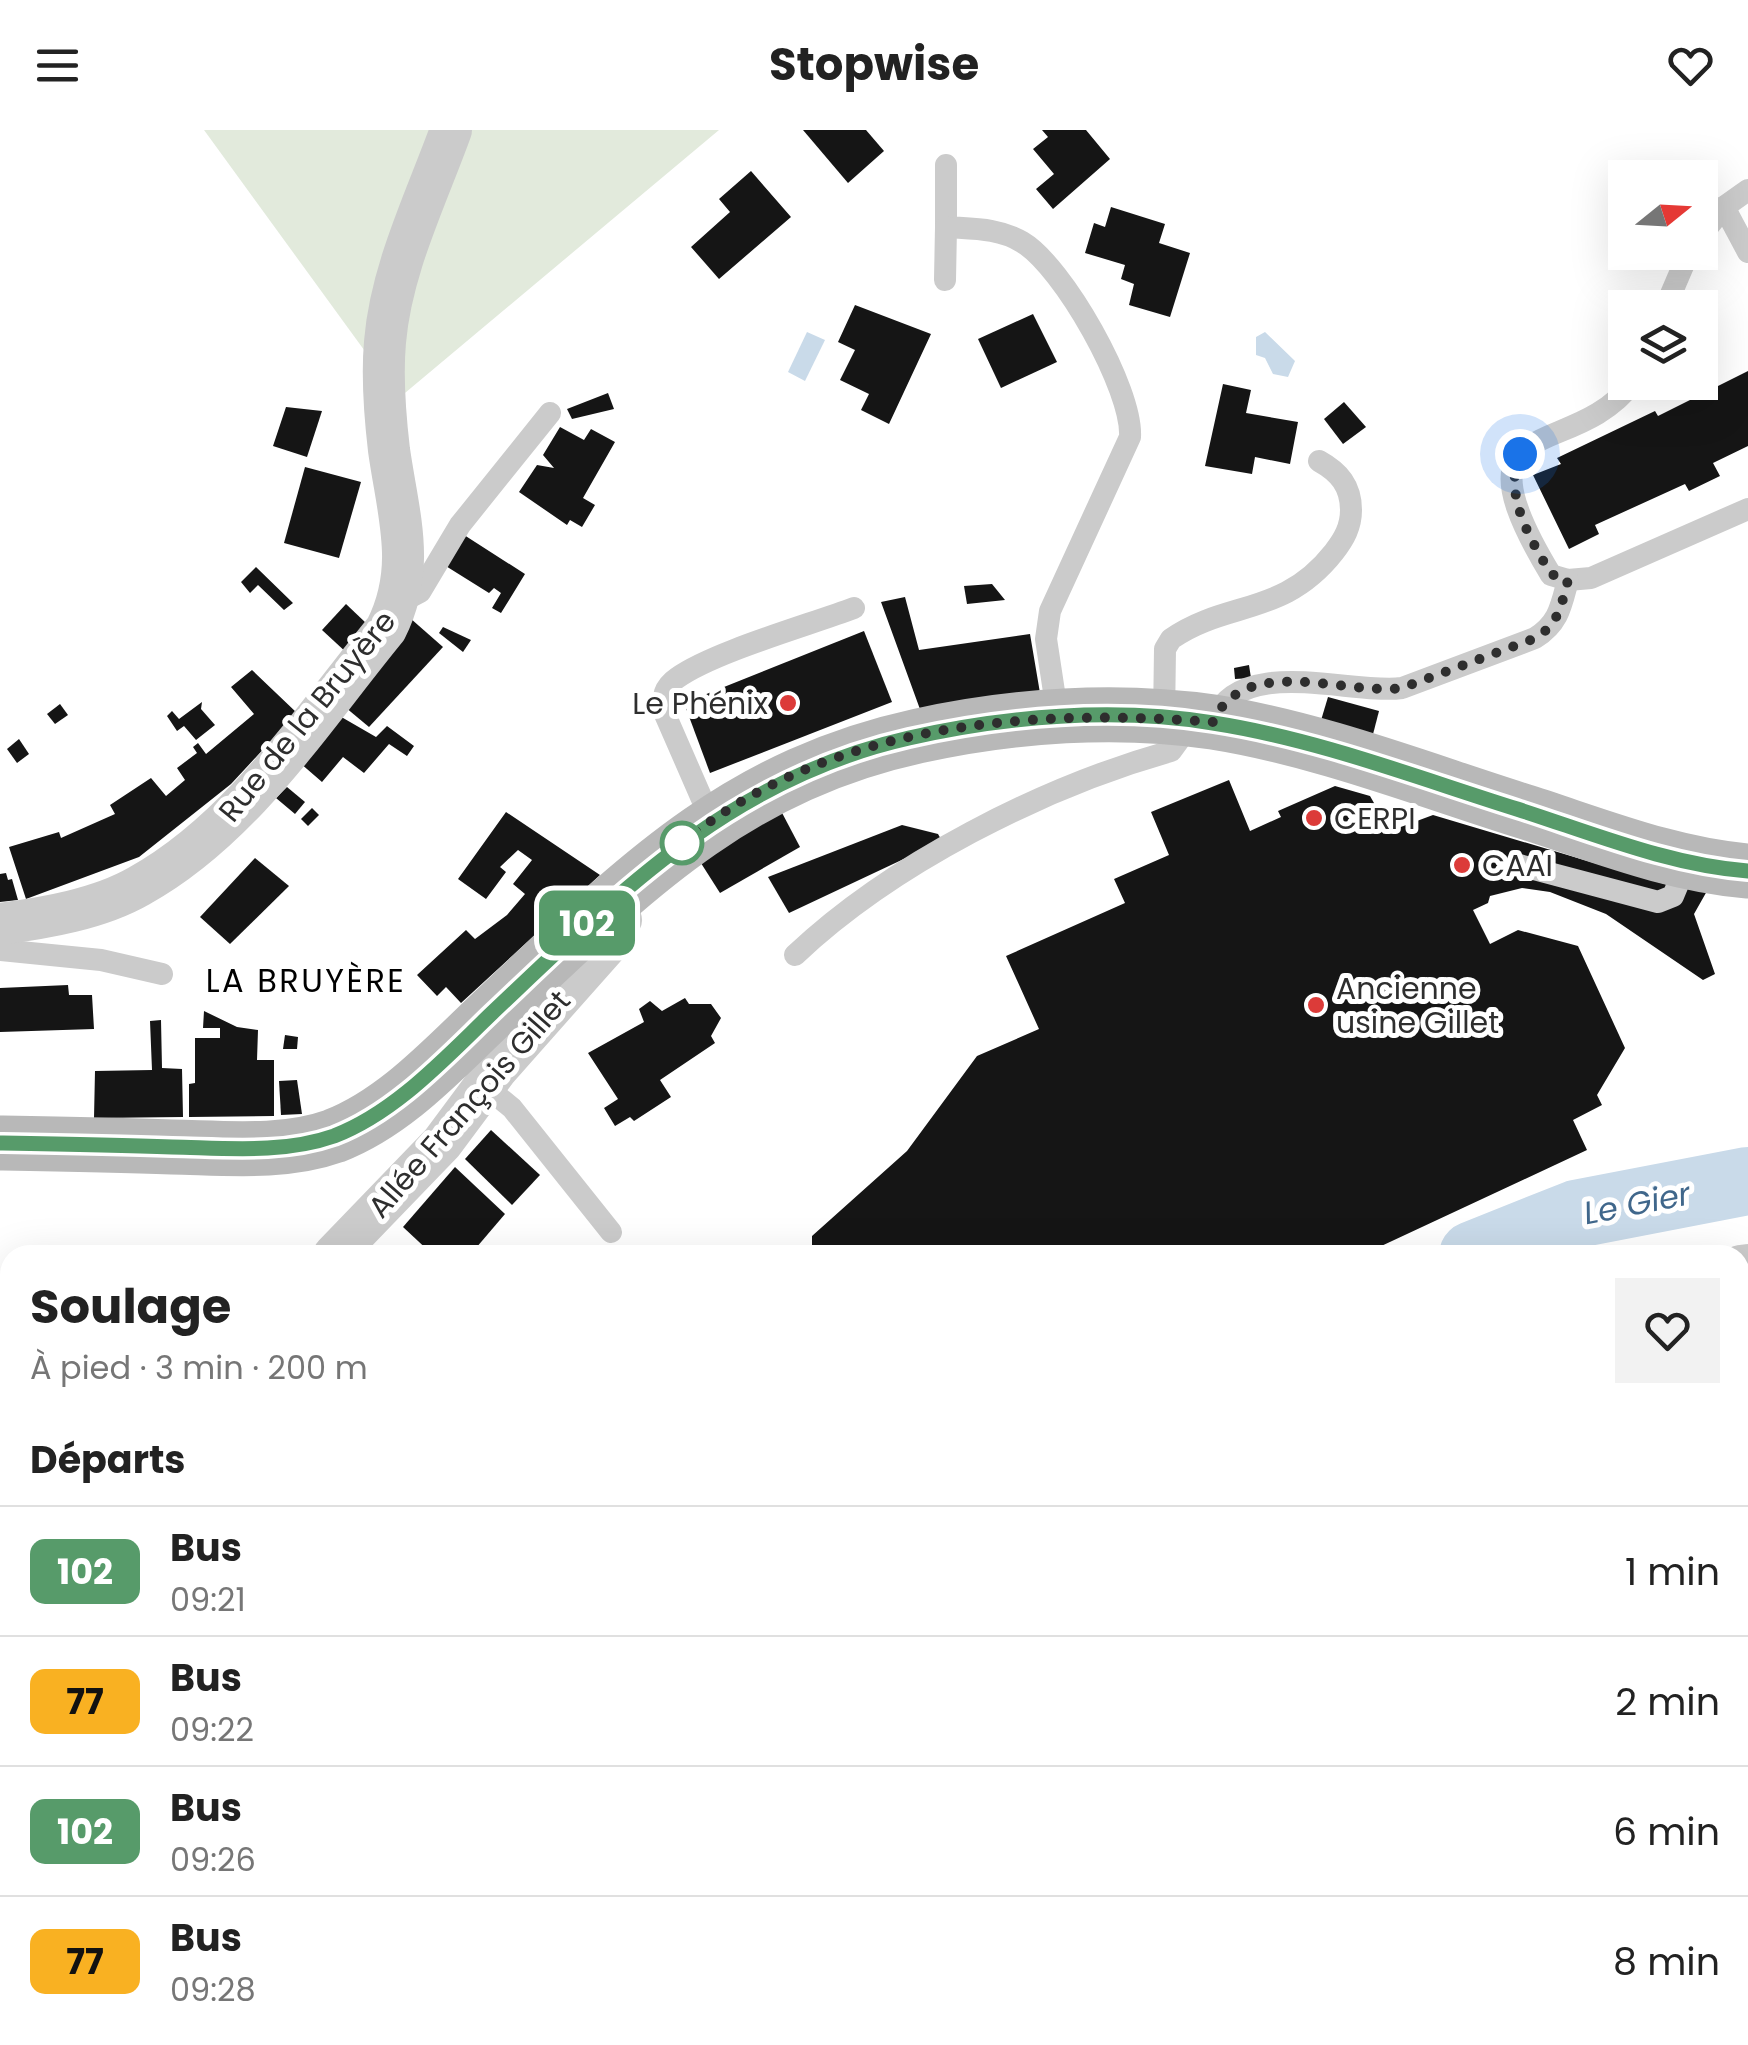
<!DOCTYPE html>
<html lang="fr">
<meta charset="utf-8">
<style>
:root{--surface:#fff;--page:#f2f2f2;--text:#222;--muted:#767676;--line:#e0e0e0}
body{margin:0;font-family:Poppins,sans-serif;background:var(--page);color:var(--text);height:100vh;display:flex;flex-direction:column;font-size:38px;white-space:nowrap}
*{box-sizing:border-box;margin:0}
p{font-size:32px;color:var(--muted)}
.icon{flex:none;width:55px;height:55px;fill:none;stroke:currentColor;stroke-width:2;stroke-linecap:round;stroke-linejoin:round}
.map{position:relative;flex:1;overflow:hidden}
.panel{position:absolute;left:0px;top:1115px;width:1750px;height:800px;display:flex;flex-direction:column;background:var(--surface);border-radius:30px 30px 0 0;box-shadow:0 10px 40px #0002}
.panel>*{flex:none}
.badge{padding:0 20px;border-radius:15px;font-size:35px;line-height:65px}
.needle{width:65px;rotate:72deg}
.controls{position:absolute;left:1608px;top:30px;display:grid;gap:20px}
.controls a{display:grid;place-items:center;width:110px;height:110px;border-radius:0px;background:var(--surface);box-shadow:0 10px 40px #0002;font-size:50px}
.you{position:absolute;width:50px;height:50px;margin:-25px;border:8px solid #fff;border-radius:50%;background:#1a73e8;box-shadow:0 0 0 15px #1a73e833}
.map>.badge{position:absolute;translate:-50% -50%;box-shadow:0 0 0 5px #fff}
h2{padding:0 30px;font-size:38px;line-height:90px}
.round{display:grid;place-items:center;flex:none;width:105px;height:105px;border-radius:0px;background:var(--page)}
.head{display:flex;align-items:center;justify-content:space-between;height:170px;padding:0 30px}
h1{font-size:48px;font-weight:700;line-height:75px}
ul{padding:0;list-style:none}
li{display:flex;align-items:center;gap:30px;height:130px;padding:0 30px;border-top:2px solid var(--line)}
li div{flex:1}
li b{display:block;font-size:38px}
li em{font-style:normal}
li .badge{min-width:110px;font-weight:700;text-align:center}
header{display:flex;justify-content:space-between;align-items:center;height:130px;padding:0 30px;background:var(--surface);font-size:45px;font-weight:700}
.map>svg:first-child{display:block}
.green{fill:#e2eadc}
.water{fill:#c9dae9}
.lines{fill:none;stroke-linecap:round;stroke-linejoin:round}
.river{stroke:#c9dae9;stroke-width:68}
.building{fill:#151515}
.service{stroke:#cbcbcb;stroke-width:22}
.minor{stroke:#cbcbcb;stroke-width:42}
.secondary{stroke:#b8b8b8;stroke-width:55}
.line-casing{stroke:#fff;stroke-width:22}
.line{stroke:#579b6a;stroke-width:15}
.walk{stroke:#2e2e2e;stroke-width:10;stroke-dasharray:0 18}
.poi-dot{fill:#dc3b39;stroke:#fff;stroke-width:4}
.stop-dot{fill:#fff;stroke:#579b6a;stroke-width:5}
.labels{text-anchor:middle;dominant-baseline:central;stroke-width:10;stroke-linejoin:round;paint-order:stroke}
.poi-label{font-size:30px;fill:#2e2e2e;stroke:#fff;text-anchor:start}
.street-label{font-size:30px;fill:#2e2e2e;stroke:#fff}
.neighbourhood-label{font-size:32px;letter-spacing:2.5px;fill:#000;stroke:#fff}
.water-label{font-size:32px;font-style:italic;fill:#40678b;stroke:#fff}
</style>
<header><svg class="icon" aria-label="menu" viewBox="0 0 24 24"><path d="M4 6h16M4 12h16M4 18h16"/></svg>Stopwise<svg class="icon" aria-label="heart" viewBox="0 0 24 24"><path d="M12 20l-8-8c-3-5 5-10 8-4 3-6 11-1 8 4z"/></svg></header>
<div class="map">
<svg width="1748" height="1915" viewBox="0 0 1748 1915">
<rect width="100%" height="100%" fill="#fff"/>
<g class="green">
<path d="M204,0H719L399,268Z"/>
<path d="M0,1641L10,1644V1905H802L824,1915H0Z"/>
</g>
<g class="water">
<path d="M807,202L825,210L805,251L788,242Z"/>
<path d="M1265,202L1295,231L1288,247L1273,244L1265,228L1256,225V207Z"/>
</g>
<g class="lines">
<g class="river">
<path d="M1473,1125L1576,1084L1748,1051"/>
<path d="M0,1386H10"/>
</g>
</g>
<g class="building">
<path d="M803,0H866L884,21L848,53Z"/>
<path d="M1042,0H1086L1110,29L1053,79L1036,59L1054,44L1033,19L1048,7Z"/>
<path d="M751,41L791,87L719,149L691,117L730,82L719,69Z"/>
<path d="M1111,77L1165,94L1159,113L1190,123L1170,187L1129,175L1134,154L1121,149L1125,135L1085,123L1094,93L1105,97Z"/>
<path d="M855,175L931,204L889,294L861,280L869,264L840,250L855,220L838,212Z"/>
<path d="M1033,184L1057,232L1001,258L978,209Z"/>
<path d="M1748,241V316L1713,333L1720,346L1689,361L1685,354L1595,395L1599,404L1569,419L1533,345L1561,334L1557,328L1655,281L1658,286Z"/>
<path d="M1223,254L1251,260L1246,283L1298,292L1290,334L1255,327L1252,344L1205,336Z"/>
<path d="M608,263L614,279L572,289L567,279Z"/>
<path d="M1344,272L1366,297L1343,314L1324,289Z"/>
<path d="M286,277L322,281L307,327L273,316Z"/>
<path d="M560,297L584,310L591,299L615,312L583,368L595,375L582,397L570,390L567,395L519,362L537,335L554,338L543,325Z"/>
<path d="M305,337L361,352L339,428L284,413Z"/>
<path d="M461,403L525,444L501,483L492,478L501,463L494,458L489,463L441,433Z"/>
<path d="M256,437L293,473L284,480L258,455L250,463L241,452Z"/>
<path d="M992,454L1005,470L967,474L964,456Z"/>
<path d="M905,467L919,520L1030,504L1040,563L921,582L881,472Z"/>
<path d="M346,474L367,494L348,524L322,500Z"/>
<path d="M410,488L443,517L369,597L339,572Z"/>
<path d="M443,497L471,510L463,522L439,503Z"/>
<path d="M864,501L892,572L710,643L684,573Z"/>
<path d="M1249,535L1251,548L1235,549L1234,538Z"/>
<path d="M252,540L297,583L231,654L139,727L26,769L9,717L59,702L61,708L115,684L110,675L151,648L166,666L185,650L177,638L197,623L193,617L198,613L206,624L254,584L231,557Z"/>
<path d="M1328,567L1379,581L1371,612L1319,597Z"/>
<path d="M202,572L201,579L215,595L196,610L184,596L177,601L167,586L172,581L179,589Z"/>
<path d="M60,574L68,585L55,594L47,584Z"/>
<path d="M331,581L376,607L387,596L414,616L407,626L389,614L364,643L343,627L322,652L292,626Z"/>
<path d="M19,609L29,624L17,633L7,619Z"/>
<path d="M1229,650L1250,701L1281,687L1278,681L1335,656L1370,666L1390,701L1433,685L1678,758L1707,761L1694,784L1715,844L1703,850L1606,784L1550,762L1522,758L1490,766L1488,773L1473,780L1490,814L1518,800L1578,816L1625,918L1597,965L1602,975L1573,990L1587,1020L1362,1125H812V1106L907,1021L977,926L1039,899L1006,826L1125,773L1114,749L1169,725L1151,682Z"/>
<path d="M287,657L305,672L295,684L276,668Z"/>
<path d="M312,678L319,685L308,696L301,689Z"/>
<path d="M780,679L800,717L720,763L699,730Z"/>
<path d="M506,682L600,745L461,873L446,857L437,866L417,845L466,800L475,809L507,785L525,764L513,754L532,730L518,720L500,737L506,742L486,769L458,749Z"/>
<path d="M902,695L938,704L942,711L789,783L768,747Z"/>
<path d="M255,728L289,756L230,814L200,787Z"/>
<path d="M6,743L8,750L12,749L18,770L0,772V744Z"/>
<path d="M68,855L69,865H92L94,899L0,902V858Z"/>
<path d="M685,868L689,874H711L721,888L711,906L715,913L660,950L671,967L634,991L630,987L615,996L604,978L618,969L588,923L644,892L639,879L650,871L662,881Z"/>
<path d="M204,881L237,897L258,900L257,930H274V986L189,987V954L195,953V908H220V898H203Z"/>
<path d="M161,890L162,938L182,939L183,987L94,988L95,941L152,940L150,891Z"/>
<path d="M285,905L298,907L297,919H283Z"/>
<path d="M297,950L302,984L281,985L279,951Z"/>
<path d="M491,1000L540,1045L512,1075L465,1029Z"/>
<path d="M455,1037L505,1084L470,1125H433L403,1097Z"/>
<rect x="1740" y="1164" width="8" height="25"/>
<path d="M1748,1444V1857L1740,1861V1448Z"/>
<path d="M1152,1905H1275L1253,1915H1157Z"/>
<path d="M1288,1905H1348L1326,1915H1293Z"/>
<path d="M1375,1905H1405L1383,1915Z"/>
<path d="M1614,1905H1647L1626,1915H1619Z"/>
</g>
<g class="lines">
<g class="service">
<path d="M946,35V97C973,99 999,98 1022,112C1063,136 1133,260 1130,307L1050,481L1046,509L1058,588"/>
<path d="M1724,77L1748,122"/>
<path d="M1700,107L1724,77L1748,60"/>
<path d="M945,150L946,97"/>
<path d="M1665,178L1689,122"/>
<path d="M1633,252C1572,334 1448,275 1551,445L1568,450L1591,448L1748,379"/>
<path d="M399,473L420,462L460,395L550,283"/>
<path d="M1164,589L1165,519L1171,509C1227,470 1283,487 1334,422C1344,409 1351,397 1351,380C1351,356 1339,342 1319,331"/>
<path d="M1214,589C1242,525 1351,565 1402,558L1535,508C1559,493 1561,476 1568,450"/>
<path d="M712,692L664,582C662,567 664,557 677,548C713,522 809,495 854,478"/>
<path d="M1519,735L1658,772L1673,766L1688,730"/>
<path d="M0,820L101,830L162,844"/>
<path d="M795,825C891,734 1043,657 1171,621L1179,610L1181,590"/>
<path d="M485,956L512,978L611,1102"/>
<path d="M1740,1256L1748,1255"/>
<path d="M0,1421L10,1422"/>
</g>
<g class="minor">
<path d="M0,794C45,788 99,779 139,756C242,699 313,588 386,499C417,438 398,384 389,320C385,286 382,246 385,212C391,139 426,69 451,0"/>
<path d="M334,1125L442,1013L497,939L606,816L621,790L613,769"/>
<path d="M1740,1136L1748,1135"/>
<path d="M0,1181H10"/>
</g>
<path class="secondary" d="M0,1013C57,1014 115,1015 172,1017C225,1018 284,1024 334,1006C396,982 444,928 492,883C626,757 730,647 918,606C1013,585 1117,578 1213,592C1320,609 1424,650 1526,682C1598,705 1672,735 1748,741"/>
</g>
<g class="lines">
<defs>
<path id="line" d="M0,1013C57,1014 115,1015 172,1017C225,1018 283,1024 334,1006C396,982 445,928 492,883C620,762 731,648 909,608C1006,586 1114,577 1213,593C1317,609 1418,648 1517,679C1592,703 1669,735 1748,741"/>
</defs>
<use href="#line" class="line-casing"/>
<use href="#line" class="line"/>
<path class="walk" d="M682,713C830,592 1030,578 1213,592C1244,522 1346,566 1402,558L1536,508C1559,493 1561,476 1568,450L1551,444C1530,409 1503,364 1520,324"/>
</g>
<g class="poi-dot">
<circle cx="788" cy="573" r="10"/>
<circle cx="1314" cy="688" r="10"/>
<circle cx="1462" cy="735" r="10"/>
<circle cx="1316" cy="875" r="10"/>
</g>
<circle class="stop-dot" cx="682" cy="713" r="20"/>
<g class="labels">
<g class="poi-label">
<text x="768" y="573" text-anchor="end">Le Phénix</text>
<text x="1334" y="688">CERPI</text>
<text x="1482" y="735">CAAI</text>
<text x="1336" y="858">Ancienne<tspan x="1336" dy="34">usine Gillet</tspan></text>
</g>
<g class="street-label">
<text transform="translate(307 586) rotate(-51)">Rue de la Bruyère</text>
<text transform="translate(469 974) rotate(-49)">Allée François Gillet</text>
</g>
<g class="neighbourhood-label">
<text x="306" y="850">LA BRUYÈRE</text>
</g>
<g class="water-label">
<text transform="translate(1637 1073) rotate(-11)">Le Gier</text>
</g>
</g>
</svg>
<div class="controls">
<a><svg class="needle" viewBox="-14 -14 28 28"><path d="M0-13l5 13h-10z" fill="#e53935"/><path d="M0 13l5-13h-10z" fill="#767676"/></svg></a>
<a><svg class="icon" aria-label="layers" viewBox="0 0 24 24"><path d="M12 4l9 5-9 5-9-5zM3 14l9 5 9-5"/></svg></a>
</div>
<div class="you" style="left:1520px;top:324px"></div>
<b class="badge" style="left:587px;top:793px;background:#579b6a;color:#fff">102</b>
<section class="panel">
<div class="head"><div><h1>Soulage</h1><p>À pied · 3 min · 200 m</p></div><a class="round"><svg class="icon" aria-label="heart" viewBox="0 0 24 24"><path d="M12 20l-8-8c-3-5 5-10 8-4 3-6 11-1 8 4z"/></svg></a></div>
<h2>Départs</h2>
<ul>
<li><span class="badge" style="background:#579b6a;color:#fff">102</span><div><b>Bus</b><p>09:21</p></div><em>1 min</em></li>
<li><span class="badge" style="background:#f9b122;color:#111">77</span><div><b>Bus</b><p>09:22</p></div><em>2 min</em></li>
<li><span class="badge" style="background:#579b6a;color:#fff">102</span><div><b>Bus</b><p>09:26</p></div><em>6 min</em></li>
<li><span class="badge" style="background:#f9b122;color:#111">77</span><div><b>Bus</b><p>09:28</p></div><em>8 min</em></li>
</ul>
</section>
</div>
